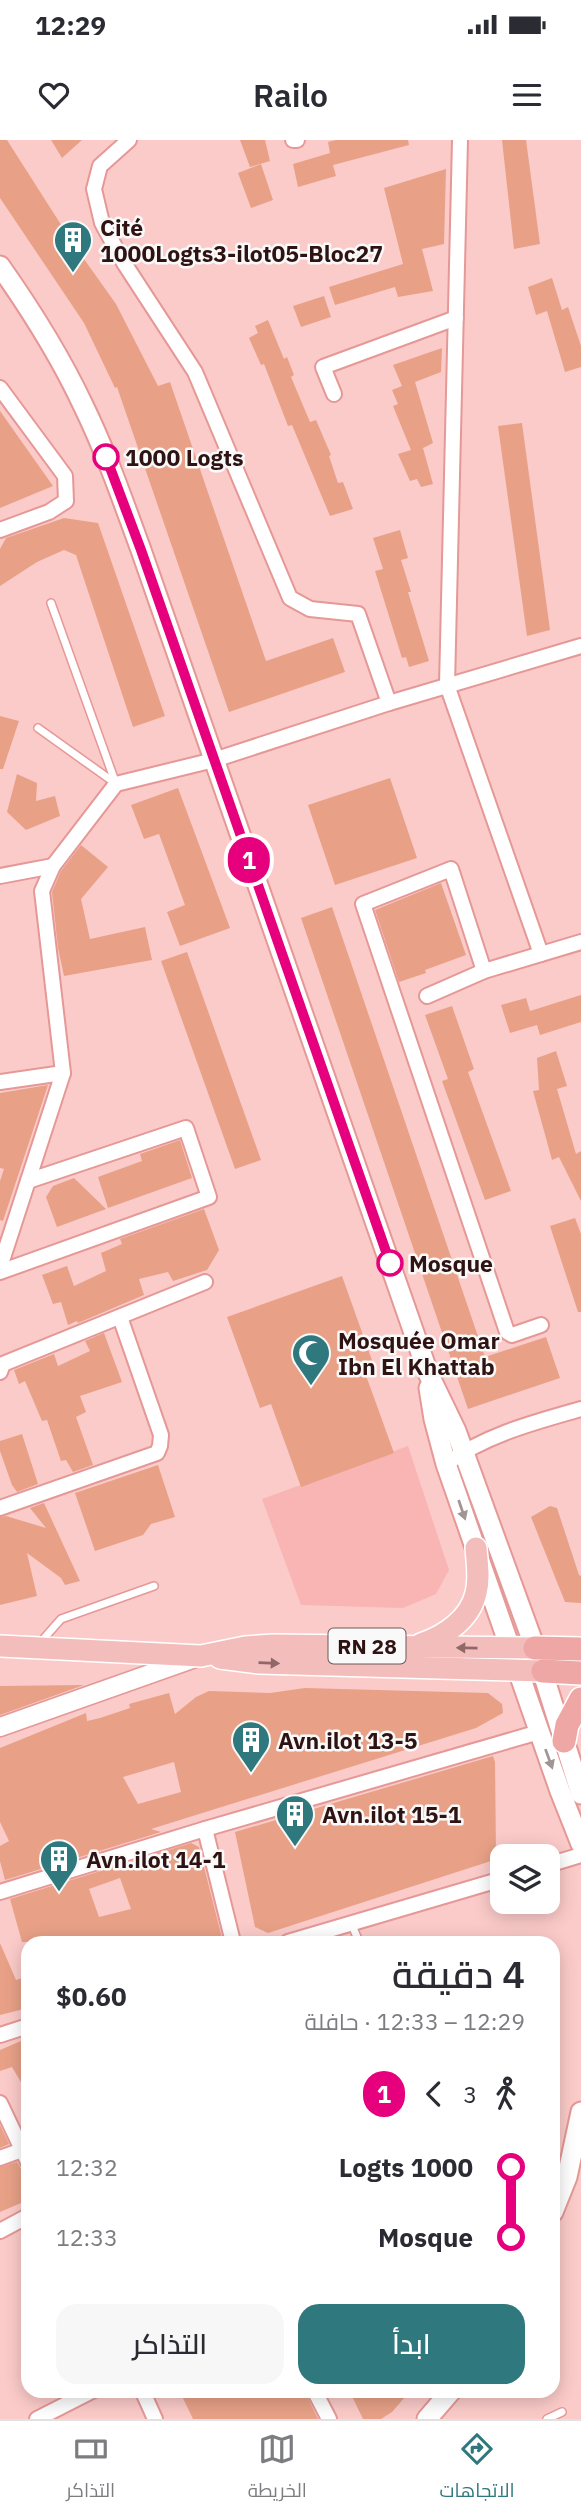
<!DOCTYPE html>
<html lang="ar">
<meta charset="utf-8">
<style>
:root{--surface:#fff;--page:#f7f7f7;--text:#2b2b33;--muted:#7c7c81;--line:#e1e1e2;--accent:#2f787d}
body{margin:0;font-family:"IBM Plex Sans",Cairo,sans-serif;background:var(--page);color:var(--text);direction:rtl;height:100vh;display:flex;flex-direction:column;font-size:26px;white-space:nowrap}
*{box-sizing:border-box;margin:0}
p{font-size:23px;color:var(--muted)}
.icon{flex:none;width:38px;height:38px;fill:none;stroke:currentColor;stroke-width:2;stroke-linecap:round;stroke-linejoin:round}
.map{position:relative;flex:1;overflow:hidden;direction:ltr}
.panel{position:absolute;left:21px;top:1796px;width:539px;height:462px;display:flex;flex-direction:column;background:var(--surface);border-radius:21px;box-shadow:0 4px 18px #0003;direction:rtl}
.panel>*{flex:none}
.badge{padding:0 14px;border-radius:23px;font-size:24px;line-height:46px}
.controls{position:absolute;left:490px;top:1704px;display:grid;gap:14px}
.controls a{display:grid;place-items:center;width:70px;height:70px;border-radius:14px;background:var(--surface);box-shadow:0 4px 18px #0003;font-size:35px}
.map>.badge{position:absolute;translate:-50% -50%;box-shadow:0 0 0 4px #fff}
.legs{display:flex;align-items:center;gap:10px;height:77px;padding:0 35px;font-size:23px}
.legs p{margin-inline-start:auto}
.summary{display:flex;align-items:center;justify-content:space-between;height:119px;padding:0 35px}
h1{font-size:38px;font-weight:600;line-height:52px}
.primary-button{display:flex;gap:14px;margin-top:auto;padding:14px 35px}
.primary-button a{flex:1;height:80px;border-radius:21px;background:var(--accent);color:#fff;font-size:28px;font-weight:600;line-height:80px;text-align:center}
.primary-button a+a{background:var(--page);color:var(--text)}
ul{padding:0 35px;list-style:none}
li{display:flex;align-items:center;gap:24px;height:70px;font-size:26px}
li i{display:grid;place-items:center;width:10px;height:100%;margin:0 9px;background:currentColor}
li i::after{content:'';width:18px;height:18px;margin:-9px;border:5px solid;border-radius:50%;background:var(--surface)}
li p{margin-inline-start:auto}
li:first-child i{background:linear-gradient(#0000 50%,currentColor 0)}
li:last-child i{background:linear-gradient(currentColor 50%,#0000 0)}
.status{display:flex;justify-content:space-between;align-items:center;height:49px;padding:0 35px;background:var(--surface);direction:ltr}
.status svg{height:19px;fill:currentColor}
header{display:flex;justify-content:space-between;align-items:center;height:91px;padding:0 35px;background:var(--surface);font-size:32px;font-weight:600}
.menu{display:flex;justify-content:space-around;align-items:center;height:98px;border-top:2px solid var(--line);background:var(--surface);font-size:19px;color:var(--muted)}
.menu a{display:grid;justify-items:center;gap:4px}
.menu .selected{color:var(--accent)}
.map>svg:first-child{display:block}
.green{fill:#f8b5b3}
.building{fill:#e8a187;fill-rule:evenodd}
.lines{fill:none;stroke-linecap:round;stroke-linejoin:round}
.service-casing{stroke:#e59896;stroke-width:10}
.minor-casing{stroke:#e59896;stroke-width:18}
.tertiary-casing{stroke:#e59896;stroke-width:21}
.secondary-casing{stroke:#e59896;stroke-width:23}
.primary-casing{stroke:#fff;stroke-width:24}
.trunk-casing{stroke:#fff;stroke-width:26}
.service{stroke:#fff;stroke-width:7}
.minor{stroke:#fff;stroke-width:14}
.tertiary{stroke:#fff;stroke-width:18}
.secondary{stroke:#fff;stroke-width:19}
.primary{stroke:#f3bdbc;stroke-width:21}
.trunk{stroke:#efa7a6;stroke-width:23}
.oneway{fill:#a19595}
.oneway2{fill:#916868}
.line-1-casing{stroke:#fff;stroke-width:16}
.line-1{stroke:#e6007e;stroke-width:10}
.stop-1-dot{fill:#fff;stroke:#e6007e;stroke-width:3.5}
.labels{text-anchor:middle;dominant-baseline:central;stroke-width:5;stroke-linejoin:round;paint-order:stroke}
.shield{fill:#f9f9f9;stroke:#6c5858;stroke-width:2}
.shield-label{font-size:21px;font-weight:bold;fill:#2f1313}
.poi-label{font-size:23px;font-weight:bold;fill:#2f1313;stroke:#f9f9f9;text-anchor:start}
.stop-label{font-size:23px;font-weight:bold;fill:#2f1313;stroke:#f9f9f9;text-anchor:start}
</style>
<div class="status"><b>12:29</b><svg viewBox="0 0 49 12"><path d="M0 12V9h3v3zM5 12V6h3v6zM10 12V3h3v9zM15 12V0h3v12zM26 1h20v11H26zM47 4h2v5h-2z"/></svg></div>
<header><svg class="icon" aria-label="menu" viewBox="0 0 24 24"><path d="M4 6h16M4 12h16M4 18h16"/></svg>Railo<svg class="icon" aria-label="heart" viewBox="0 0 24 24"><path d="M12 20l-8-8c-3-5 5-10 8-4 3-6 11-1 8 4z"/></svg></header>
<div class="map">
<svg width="581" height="2279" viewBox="0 0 581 2279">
<rect width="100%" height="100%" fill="#fbcbc9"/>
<path class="green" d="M408,1306L449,1430L436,1454L403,1468L301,1465L262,1359Z"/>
<g class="building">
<path d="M0,0H7L74,105L116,164L158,246L170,242L266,521L333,498L345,532L229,572L117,247L115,248L84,183L0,58Z"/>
<path d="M51,0H82L62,18Z"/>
<path d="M240,0H265L270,21L250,27Z"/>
<path d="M336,0H408L409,5L333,25L336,36L298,47L293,24L330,13L328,2Z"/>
<path d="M502,0H526L540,104L514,109Z"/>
<path d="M261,24L273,60L251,68L238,33Z"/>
<path d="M446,29L444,104L422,109L433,151L398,157L395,147L335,165L329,147L403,124L384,48Z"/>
<path d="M552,138L562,170L568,167L581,206V227L565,232L547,171L536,175L528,147Z"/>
<path d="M324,156L331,177L301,187L293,166Z"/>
<path d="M268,180L284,219L287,217L294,235L291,237L310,282L316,280L331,315L329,316L338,343L343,342L353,369L330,376L292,285L288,286L264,224L261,225L249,198L258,193L255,186Z"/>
<path d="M442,208L441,232L415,242L433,303L423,308L433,344L421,347L417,339L410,341L398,314L411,310L393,266L398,264L392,250L402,246L393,225Z"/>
<path d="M0,271L53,346L0,368Z"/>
<path d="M522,283L550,490L527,496L498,286Z"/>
<path d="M64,378L98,383L165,576L133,587L76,415L64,410L37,422L0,446V409L6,398Z"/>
<path d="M400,390L408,418L401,420L411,452H408L429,521L409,527L406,517L402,518L375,431L383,429L373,398Z"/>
<path d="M0,576L19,581L3,629H0Z"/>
<path d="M17,634L37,643L36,661L55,656L60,676L26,690L7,672Z"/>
<path d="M390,638L417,718L335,745L308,665Z"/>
<path d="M178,648L230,788L180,806L167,772L185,765L159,694L144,699L131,665Z"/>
<path d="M81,705L108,727L81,759L90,799L145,787L152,820L64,836L58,808L52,752L61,731Z"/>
<path d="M441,743L466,815L425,830L426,833L399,842L375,770Z"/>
<path d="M332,767L485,1217L546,1197L560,1238L468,1269L301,778Z"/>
<path d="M187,812L261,1020L235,1029L161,821Z"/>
<path d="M581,855V882L540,895L537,885L510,893L501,865L526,858L530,871Z"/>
<path d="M452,866L474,929L468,932L511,1051L485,1060L442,941L448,939L425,875Z"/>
<path d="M556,911L567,946L557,949L576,1014L581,1011V1061L559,1017L552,1020L533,951L539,950L537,918Z"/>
<path d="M48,945L3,1081L0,1080V1041L4,1029L0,1028V953Z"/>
<path d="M180,1000L192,1038L108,1068L98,1037L142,1021L140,1014Z"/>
<path d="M74,1038L106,1069L57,1087L46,1057L53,1046Z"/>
<path d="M204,1069L219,1110L207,1130L173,1141L168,1132L139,1139L144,1155L78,1183L77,1181L68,1185L61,1162L53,1164L42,1135L67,1126L74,1146L106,1131L101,1113L122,1104L120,1099Z"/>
<path d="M575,1078L581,1094V1172H578L550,1086Z"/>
<path d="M342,1136L374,1226L364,1230L394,1313L301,1347L271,1264L260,1268L227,1177Z"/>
<path d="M104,1193L122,1242L80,1256L86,1272L76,1277L93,1325L73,1332L66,1320L61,1321L47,1280L42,1281L25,1241L19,1244L14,1230L54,1214L58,1226L90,1211L85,1201Z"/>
<path d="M22,1294L38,1344L17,1352L12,1345L0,1311V1301Z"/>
<path d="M158,1325L175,1377L151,1384L143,1395L95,1411L75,1353Z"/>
<path d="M44,1363L80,1441L65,1445L61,1438L27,1413L37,1456L0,1465V1377L6,1376L46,1388L30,1368Z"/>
<path d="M550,1366L557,1368L579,1435L581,1436V1463L565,1462L531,1377Z"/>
<path d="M84,1545L0,1575V1546Z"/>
<path d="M305,1548L488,1553L502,1564L503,1573L476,1588L151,1689L161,1692L5,1740L0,1721V1706L9,1701L0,1682V1608L86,1573L87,1581L100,1578L130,1568L129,1564L169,1553L175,1574L196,1557L209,1551L270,1553ZM174,1622L181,1652L138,1664L123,1637Z"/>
<path d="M493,1616L495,1622L496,1713L491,1721L268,1793L255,1787L235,1692Z"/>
<path d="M191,1703L199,1707L223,1802H22L10,1759ZM120,1738L131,1769L99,1777L89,1749Z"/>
<path d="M0,1803L16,1840L28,1836V1868L0,1875Z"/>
<path d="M28,1898V1954L12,1927L0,1931V1910Z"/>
<path d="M0,1985L9,2004L0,2008Z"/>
<path d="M17,2022L28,2041V2060L0,2072V2027Z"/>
<path d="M179,2250H304L318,2279H193Z"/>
<path d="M349,2250H411L392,2272L381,2279H363Z"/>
</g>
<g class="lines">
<defs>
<g id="service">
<path d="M51,463L116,644"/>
<path d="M38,588L115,643"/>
<path d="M39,1504L61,1479L154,1446"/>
<path d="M352,1785L359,1802"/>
<path d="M547,2279L562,2272"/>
</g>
<g id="minor">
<path d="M129,0L100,26L94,49L102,83L124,123L195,232L290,458L310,469L358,474L389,563"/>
<path d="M293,0H297"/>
<path d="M460,0L447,545L541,814"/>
<path d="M0,248L65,336L66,361L49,372L0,390"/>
<path d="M334,254L323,227L456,178"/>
<path d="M0,736L53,726"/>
<path d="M484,831L451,729L363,764L507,1192L512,1195L541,1185"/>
<path d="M427,856L484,831L581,802"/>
<path d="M0,942L63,933"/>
<path d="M0,1127L63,933L42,751L53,726L116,644L214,620L389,563L581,506"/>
<path d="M0,1132L209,1057L186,988L28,1041"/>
<path d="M0,1232L3,1224L205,1142"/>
<path d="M446,1324C485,1295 535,1282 581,1269"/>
<path d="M0,1368L157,1313L160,1306L161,1295L120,1177"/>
<path d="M205,1689L233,1802"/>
<path d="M548,1725L581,1715"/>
<path d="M0,1752L205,1689L539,1592"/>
<path d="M288,1802L502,1739"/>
<path d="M0,1895L28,1886"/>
<path d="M0,1963L28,2022"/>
<path d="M0,2018L22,2010"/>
<path d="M0,2091L28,2076"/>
<path d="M142,2250L155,2279"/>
<path d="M314,2250L329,2279"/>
<path d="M37,2279L94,2250"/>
</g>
<path id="tertiary" d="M0,1587L195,1518"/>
<g id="secondary">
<path d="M0,126C31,170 60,216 83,265C106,312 123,361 141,410L428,1233L456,1291L535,1508L581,1654"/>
<path d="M429,1248L434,1279L446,1324L560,1651L581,1704"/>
<path d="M553,2072L567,2037L581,1972"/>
<path d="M427,2279L452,2250"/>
</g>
<g id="primary">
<path d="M421,1504C445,1496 470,1479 476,1453C480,1438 477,1422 476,1408"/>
<path d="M0,1506L201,1516L245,1507L273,1505L535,1508"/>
<path d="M220,1518L259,1523L543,1531"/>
</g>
<g id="trunk">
<path d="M535,1508L581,1509"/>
<path d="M543,1531L581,1533"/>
<path d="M564,1601L567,1585L581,1559"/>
</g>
</defs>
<use href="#service" class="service-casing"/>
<use href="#minor" class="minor-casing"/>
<use href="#tertiary" class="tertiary-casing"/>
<use href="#secondary" class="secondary-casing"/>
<use href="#primary" class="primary-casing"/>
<use href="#trunk" class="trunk-casing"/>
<use href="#service" class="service"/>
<use href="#minor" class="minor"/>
<use href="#tertiary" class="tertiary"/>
<use href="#secondary" class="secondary"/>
<use href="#primary" class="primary"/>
<use href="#trunk" class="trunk"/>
</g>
<defs><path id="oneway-solid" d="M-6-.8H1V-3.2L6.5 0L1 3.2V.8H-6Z" transform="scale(1.75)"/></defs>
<g class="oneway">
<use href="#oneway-solid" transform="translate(462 1370) rotate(71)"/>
<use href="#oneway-solid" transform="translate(549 1619) rotate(70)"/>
</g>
<g class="oneway2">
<use href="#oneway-solid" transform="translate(467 1508) rotate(-179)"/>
<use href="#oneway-solid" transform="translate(269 1523) rotate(2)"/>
</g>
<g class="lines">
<defs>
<path id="line-1" d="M106,317L141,410L390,1123"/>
</defs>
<use href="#line-1" class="line-1-casing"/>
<use href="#line-1" class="line-1"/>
</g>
<defs>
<symbol id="building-pin" viewBox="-11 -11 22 30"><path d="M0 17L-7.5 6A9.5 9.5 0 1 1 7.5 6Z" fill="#2f787d" stroke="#f9f9f9"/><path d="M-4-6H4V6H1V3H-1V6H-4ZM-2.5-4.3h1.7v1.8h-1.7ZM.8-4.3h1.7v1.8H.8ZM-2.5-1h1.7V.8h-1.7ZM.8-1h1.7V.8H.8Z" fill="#fff"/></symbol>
<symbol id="mosque-pin" viewBox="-11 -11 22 30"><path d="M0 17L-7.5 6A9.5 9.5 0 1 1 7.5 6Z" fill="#2f787d" stroke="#f9f9f9"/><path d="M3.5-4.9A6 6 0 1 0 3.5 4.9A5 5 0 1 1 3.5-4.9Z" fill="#fff"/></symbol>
</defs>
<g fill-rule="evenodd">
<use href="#building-pin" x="51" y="78" width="44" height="60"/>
<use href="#mosque-pin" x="289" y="1191" width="44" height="60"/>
<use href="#building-pin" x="229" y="1578" width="44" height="60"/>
<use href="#building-pin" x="273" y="1652" width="44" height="60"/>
<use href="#building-pin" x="37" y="1697" width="44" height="60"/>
</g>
<g class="stop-1-dot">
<circle cx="106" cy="317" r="12"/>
<circle cx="390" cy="1123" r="12"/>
</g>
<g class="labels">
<rect class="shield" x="328.5" y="1488.5" width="77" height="35" rx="5"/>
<g class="shield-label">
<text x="367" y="1506">RN 28</text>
</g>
<g class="poi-label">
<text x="100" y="87">Cité<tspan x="100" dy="26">1000Logts3-ilot05-Bloc27</tspan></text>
<text x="338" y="1200">Mosquée Omar<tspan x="338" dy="26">Ibn El Khattab</tspan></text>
<text x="278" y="1600">Avn.ilot 13-5</text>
<text x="322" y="1674">Avn.ilot 15-1</text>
<text x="86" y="1719">Avn.ilot 14-1</text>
</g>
<g class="stop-label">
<text x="125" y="317">1000 Logts</text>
<text x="409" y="1123">Mosque</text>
</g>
</g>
</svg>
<div class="controls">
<a><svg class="icon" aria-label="layers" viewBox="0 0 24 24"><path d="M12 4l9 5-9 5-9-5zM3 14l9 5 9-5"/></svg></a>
</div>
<b class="badge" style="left:249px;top:720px;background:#e6007e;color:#fff">1</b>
<section class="panel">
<div class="summary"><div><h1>4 دقيقة</h1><p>12:29 – 12:33 · حافلة</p></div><b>$0.60</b></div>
<div class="legs"><svg class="icon" aria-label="walk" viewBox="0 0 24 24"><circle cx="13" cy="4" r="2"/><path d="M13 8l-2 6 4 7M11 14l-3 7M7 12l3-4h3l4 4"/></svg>3<svg class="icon" aria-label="back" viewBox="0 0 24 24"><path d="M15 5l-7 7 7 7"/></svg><b class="badge" style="background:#e6007e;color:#fff">1</b></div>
<ul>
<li><i style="color:#e6007e"></i><b>1000 Logts</b><p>12:32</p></li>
<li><i style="color:#e6007e"></i><b>Mosque</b><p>12:33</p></li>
</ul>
<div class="primary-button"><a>ابدأ</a><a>التذاكر</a></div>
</section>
</div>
<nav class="menu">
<a class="selected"><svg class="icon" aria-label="directions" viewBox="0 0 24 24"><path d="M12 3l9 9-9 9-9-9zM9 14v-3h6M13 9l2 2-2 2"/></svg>الاتجاهات</a>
<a><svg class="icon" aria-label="map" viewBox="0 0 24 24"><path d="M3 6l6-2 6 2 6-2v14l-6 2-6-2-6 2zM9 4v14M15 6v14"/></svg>الخريطة</a>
<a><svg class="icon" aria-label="tickets" viewBox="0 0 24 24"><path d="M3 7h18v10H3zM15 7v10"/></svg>التذاكر</a>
</nav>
